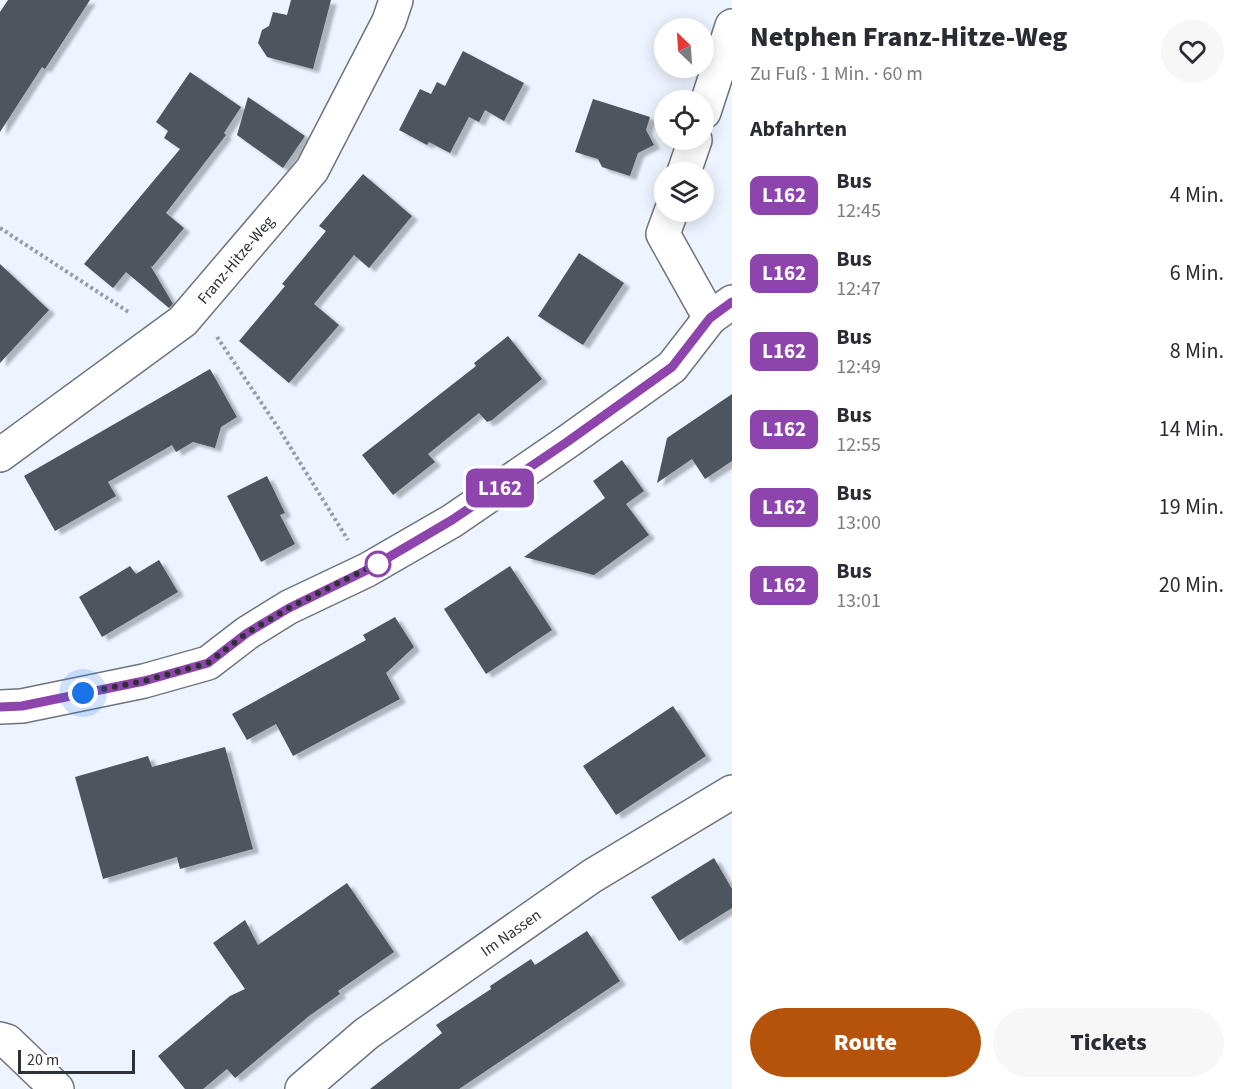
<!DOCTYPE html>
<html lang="de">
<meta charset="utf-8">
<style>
:root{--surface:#fff;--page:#f7f7f7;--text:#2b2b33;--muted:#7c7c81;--accent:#b45309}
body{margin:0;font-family:"Source Sans 3",sans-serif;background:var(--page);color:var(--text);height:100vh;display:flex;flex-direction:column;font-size:22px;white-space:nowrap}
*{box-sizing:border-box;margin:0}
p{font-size:20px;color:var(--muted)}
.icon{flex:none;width:33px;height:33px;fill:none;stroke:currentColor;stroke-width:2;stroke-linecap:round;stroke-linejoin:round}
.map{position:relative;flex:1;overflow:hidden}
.side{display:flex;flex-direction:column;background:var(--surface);width:510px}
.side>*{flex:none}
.badge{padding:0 12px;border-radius:9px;font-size:21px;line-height:39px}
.needle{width:39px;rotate:335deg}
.buttons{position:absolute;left:654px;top:18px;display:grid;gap:12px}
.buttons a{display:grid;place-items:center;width:60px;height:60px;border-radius:50%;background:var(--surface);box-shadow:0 3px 15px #0003;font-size:30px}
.scale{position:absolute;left:18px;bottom:15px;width:117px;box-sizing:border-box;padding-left:6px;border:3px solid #2e3135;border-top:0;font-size:16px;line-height:21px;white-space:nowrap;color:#2e3135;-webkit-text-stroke:4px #fff;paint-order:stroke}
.you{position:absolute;width:30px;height:30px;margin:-15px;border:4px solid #fff;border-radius:50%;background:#1a73e8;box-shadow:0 0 0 9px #1a73e833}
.map>.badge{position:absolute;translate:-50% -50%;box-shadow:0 0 0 3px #fff}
h2{padding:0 18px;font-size:22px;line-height:54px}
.round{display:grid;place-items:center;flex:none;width:63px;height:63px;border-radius:32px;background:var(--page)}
.overview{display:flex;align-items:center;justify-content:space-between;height:102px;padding:0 18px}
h1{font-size:28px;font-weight:800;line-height:45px}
.cta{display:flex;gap:12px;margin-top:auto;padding:12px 18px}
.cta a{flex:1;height:69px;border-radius:36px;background:var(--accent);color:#fff;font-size:24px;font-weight:800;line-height:69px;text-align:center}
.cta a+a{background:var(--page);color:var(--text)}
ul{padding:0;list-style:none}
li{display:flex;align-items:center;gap:18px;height:78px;padding:0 18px}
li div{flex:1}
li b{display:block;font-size:22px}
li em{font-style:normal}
li .badge{min-width:66px;font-weight:700;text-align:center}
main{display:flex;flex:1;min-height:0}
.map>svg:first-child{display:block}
.building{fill:#4f555e;filter:url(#shadow)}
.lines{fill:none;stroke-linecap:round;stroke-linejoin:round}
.minor-casing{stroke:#6e747d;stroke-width:36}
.path{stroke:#989da5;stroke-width:4;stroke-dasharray:3 3;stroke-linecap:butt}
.minor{stroke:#fff;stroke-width:33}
.line-casing{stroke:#fff;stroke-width:14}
.line{stroke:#8e44ad;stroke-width:9}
.walk{stroke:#2e3135;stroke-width:6;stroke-dasharray:0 10.8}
.stop-dot{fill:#fff;stroke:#8e44ad;stroke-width:3}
.labels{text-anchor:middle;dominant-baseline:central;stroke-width:6;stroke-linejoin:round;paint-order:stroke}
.street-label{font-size:16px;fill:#2e3135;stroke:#fff}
</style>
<main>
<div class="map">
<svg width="732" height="1089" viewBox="0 0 732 1089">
<defs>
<filter id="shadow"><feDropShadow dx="6" dy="4" stdDeviation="1.5" flood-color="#0004"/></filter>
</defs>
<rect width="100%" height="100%" fill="#eef4ff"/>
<g class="building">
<path d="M8,0H90L45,69L42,67L0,132V12Z"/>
<path d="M291,0H331L313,69L267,57L258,43L262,30L269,26L273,12L287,15Z"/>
<path d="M463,51L524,83L504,121L485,110L479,122L469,117L450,153L429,142L427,145L399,130L420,89L431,94L437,82L445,86Z"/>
<path d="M190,72L241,107L224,133L226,135L166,213L184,228L152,267L150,265L173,304L169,308L126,272L113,288L84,264L180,149L164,138L168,131L156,122Z"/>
<path d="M248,97L305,136L283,168L237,135Z"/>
<path d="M593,99L650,117L646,130L654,145L638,153L630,176L602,167L598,159L575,152Z"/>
<path d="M363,174L412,216L369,268L354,255L314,304L339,325L289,383L239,341L285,286L282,284L326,231L319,226Z"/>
<path d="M579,253L624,283L583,345L538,316Z"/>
<path d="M0,264L49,310L0,363Z"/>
<path d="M508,336L542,379L492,420L487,422L479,413L428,454L435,462L393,495L362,455L476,366L474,363Z"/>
<path d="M210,369L237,417L221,427L215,448L193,442L176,452L172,445L108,482L116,496L55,531L24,476Z"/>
<path d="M732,394V461L705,479L692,459L657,483L667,438Z"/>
<path d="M622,460L644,491L626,504L649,535L594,575L524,557L605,498L593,481Z"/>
<path d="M267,476L285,513L280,515L295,544L261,562L227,496Z"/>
<path d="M159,560L178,592L102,637L79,597L130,566L136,574Z"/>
<path d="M510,566L552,630L486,674L444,609Z"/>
<path d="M395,617L414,647L386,673L400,699L293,756L276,724L247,740L232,714L366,640L363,635Z"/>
<path d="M673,706L706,756L616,815L583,766Z"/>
<path d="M225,747L253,849L180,869L177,857L103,879L75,777L148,756L152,767Z"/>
<path d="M714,858L732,889V908L679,941L651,897Z"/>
<path d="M347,883L394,952L338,991L340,994L309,1016L235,1078L227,1069L203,1089H185L158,1056L230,996L245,989L213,943L245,920L258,945Z"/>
<path d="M587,931L620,981L459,1089H370L442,1033L436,1025L491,989L490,986L531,959L535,965Z"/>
</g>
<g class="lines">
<defs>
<g id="minor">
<path d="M704,112L732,26"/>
<path d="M684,172L695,140"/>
<path d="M671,212L663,234L710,318"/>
<path d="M0,455L183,321L312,170L389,21L396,0"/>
<path d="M0,707L22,706L144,681L208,663L247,633L289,607L367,570L452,521L567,442L672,367L710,318L732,302"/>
<path d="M0,1039L7,1041L57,1089"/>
<path d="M302,1089L366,1034L592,876L732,792"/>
</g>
</defs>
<use href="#minor" class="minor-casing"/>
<g class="path">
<path d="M0,228L130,313"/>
<path d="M217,337L279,429L348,540"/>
</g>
<use href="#minor" class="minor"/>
</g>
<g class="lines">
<defs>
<path id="line" d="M0,707L22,706L144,681L208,663L247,633L289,608L367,570L452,520L567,442L672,367L710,318L732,302"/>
</defs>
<use href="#line" class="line-casing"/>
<use href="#line" class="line"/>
<path class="walk" d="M83,693L144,681L208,663L247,633L289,608L384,560L378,564"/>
</g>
<circle class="stop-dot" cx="378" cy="564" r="12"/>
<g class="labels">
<g class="street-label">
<text transform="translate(236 260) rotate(-50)">Franz-Hitze-Weg</text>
<text transform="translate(511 933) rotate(-35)">Im Nassen</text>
</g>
</g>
</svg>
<div class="buttons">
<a><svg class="needle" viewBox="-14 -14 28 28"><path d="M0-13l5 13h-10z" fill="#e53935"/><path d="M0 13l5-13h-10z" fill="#7c7c81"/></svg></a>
<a><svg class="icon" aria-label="locate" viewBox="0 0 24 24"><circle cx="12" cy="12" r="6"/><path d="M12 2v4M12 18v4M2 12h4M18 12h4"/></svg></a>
<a><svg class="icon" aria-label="layers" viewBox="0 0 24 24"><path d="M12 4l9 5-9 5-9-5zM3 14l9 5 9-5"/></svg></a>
</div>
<div class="scale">20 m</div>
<div class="you" style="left:83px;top:693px"></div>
<b class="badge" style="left:500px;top:488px;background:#8e44ad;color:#fff">L162</b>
</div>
<section class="side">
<div class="overview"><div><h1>Netphen Franz-Hitze-Weg</h1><p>Zu Fuß · 1 Min. · 60 m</p></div><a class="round"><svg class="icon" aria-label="heart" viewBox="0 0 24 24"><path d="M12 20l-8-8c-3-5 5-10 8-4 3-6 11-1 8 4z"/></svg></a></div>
<h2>Abfahrten</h2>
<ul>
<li><span class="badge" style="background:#8e44ad;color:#fff">L162</span><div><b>Bus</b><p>12:45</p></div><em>4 Min.</em></li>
<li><span class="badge" style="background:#8e44ad;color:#fff">L162</span><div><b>Bus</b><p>12:47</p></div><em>6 Min.</em></li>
<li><span class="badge" style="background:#8e44ad;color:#fff">L162</span><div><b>Bus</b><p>12:49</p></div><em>8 Min.</em></li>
<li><span class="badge" style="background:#8e44ad;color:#fff">L162</span><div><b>Bus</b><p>12:55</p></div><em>14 Min.</em></li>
<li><span class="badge" style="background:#8e44ad;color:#fff">L162</span><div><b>Bus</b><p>13:00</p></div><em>19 Min.</em></li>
<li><span class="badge" style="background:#8e44ad;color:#fff">L162</span><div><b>Bus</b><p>13:01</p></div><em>20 Min.</em></li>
</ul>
<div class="cta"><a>Route</a><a>Tickets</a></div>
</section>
</main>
